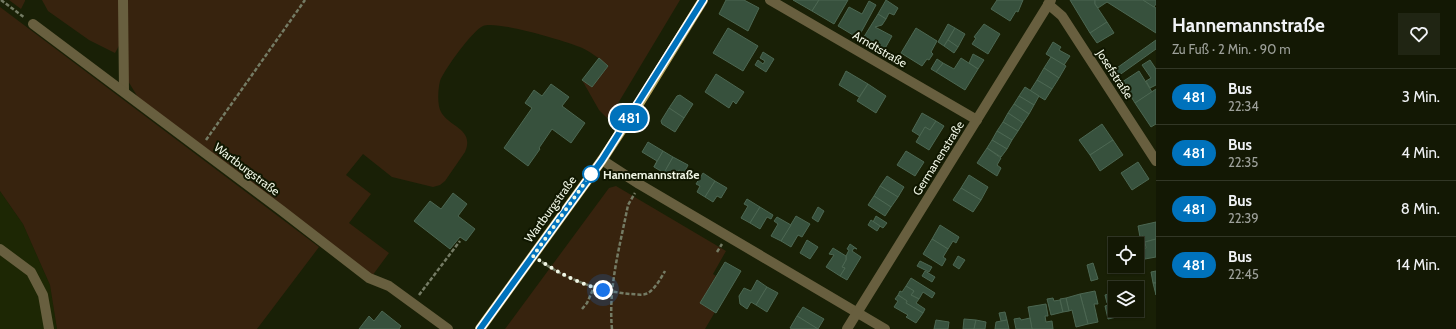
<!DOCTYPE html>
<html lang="de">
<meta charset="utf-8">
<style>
:root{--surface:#131804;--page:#202513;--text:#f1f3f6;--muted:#9da09a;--line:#323726}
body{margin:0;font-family:Cabin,sans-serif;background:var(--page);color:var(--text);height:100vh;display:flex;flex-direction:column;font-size:15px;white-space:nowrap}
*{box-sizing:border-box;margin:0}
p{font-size:13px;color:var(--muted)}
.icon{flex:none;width:22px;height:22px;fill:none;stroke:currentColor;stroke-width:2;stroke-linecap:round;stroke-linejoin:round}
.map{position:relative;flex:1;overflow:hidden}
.drawer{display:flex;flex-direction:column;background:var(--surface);width:300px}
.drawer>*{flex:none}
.badge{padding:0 8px;border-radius:13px;font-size:14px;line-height:26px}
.controls{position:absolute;left:1108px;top:237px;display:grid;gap:8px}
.controls a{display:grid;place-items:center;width:36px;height:36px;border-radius:0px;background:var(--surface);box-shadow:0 1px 3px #0004,0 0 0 1px var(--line);font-size:20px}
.you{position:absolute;width:20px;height:20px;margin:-10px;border:3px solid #fff;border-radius:50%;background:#1a73e8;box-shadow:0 0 0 6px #1a73e833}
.map>.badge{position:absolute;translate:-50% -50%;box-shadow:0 0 0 2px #fff}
.round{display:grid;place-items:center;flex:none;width:42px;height:42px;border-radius:0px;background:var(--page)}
.summary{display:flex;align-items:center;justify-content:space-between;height:68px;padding:0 16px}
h1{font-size:19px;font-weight:700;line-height:30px}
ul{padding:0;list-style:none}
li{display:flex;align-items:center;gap:12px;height:56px;padding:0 16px;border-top:1px solid var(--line)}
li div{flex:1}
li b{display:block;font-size:15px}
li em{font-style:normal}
li .badge{min-width:44px;font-weight:700;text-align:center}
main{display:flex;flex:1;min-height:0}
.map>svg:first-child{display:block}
.built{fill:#1d2704}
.green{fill:#37230e}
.building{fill:#37513d;stroke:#4c6752}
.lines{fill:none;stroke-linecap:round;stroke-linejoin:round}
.path{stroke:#747b64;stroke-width:2.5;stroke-dasharray:4 2;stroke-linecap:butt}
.minor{stroke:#685f3f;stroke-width:10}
.major{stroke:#b6a25c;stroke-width:10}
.line-casing{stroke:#fff;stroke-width:9}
.line{stroke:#0072bc;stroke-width:6}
.walk{stroke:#f0f6e5;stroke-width:4;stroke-dasharray:0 7.2}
.stop-dot{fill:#fff;stroke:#0072bc;stroke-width:2}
.labels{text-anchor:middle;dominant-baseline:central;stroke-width:4;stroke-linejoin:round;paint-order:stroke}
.street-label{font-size:12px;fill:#f0f6e5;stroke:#101700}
.stop-label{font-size:12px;font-weight:bold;fill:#f0f6e5;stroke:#101700;text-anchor:start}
</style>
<main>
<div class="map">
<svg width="1156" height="329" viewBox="0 0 1156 329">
<rect width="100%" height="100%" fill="#192006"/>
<path class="built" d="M0,191L23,224L50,285L57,329H0Z"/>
<g class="green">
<path d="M9,0H25V1L21,9Z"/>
<path d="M42,0H121L120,44L115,53L89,40L48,11Z"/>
<path d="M127,0H680L617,105L607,118L599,110L582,80L592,87L608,66C600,59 590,51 580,47C565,41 496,20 483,26C472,31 444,70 440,81C438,89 437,105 441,112C449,127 475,129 465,152L445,181L440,185L433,187L392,177L363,154L346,175L371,194L349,223L389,253L372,276L139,99L128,81Z"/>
<path d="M0,7L319,247L257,329H57L50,285L23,224L0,191Z"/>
<path d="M616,186L726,251L713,274L716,276L700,303L715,312L705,329H505L609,188Z"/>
</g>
<g class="building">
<path d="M726,0H744L759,8L748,31L719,14Z"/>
<path d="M793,0H819L812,11Z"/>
<path d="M819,0H848L834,24L812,11Z"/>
<path d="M886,0L898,8L894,15L889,13L886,19L878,14Z"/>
<path d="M997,0H1023L1018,12L1016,11L1010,21L991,9Z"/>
<path d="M1070,0H1095V4L1107,22L1090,33Z"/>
<path d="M1095,0H1143L1156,8V33L1107,2L1098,8L1095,4Z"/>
<path d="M1143,0H1156V4L1154,7Z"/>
<path d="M869,1L876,5L858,38L838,26L849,7L862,14Z"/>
<path d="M878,14L886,19L882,25L875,27L892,36L883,52L862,40Z"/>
<path d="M1107,22L1114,33L1097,43L1090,33Z"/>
<path d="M948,24L955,28L944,46L938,42Z"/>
<path d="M984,24L1000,34L988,54L972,44L976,38L974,37Z"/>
<path d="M728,28L758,46L743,71L713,53Z"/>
<path d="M916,28L937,41L931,52L933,54L929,60L927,59L922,66L901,53Z"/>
<path d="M955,28L965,34L958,47L948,40Z"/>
<path d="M948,40L958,47L954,53L944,46Z"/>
<path d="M1156,40V49L1118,76L1114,70Z"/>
<path d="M1053,42L1061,47L1059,50L1070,56L1064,65L1046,54Z"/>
<path d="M763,52L774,59L766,72L755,65L758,60L763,64L765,61L760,58Z"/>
<path d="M973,54L984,60L978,69L969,63Z"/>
<path d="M1051,57L1066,66L1059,78L1044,68Z"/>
<path d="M599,58L608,66L592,87L582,80Z"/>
<path d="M961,58L978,69L965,90L936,72L943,63L954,69Z"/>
<path d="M937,59L943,63L936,72L931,69Z"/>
<path d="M1150,60L1156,69V85L1150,88L1146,81L1151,78L1142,65Z"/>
<path d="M1044,68L1059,78L1052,89L1037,80Z"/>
<path d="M846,71L868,84L859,97L839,85Z"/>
<path d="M1139,71L1152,92L1135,103L1122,82Z"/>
<path d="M716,74L744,92L736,104L733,101L729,108L705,92Z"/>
<path d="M1037,80L1052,89L1045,100L1030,91Z"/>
<path d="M551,84L569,97L562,106L585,123L571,143L552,129L539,148L540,149L528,166L504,148L532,108L525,103L534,90L542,96Z"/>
<path d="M868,84L886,96L876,113L857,101Z"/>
<path d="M1025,87L1039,96L1034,105L1019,96Z"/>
<path d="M1156,89V124L1151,127L1135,103Z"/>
<path d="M680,95L693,104L684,118L669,108L677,96Z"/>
<path d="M1019,96L1034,105L1029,114L1014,104Z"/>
<path d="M1014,104L1029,114L1023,123L1008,113Z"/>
<path d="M669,108L684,118L675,132L662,124L661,121Z"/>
<path d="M922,113L936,121L930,130L925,127L920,136L912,131Z"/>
<path d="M1008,113L1023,123L1018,131L1003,122Z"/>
<path d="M936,121L944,126L929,150L916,142L925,127L930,130Z"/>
<path d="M1003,122L1018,131L1012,140L997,131Z"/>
<path d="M1102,124L1113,140L1090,155L1079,140Z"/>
<path d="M997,131L1012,140L1007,149L992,140Z"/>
<path d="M992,140L1007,149L1001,157L987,148Z"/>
<path d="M1113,140L1123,155L1100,171L1090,155Z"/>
<path d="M648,142L663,151L654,167L657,161L642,152Z"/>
<path d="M987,148L1001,158L997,165L1001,168L997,176L977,163Z"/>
<path d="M663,151L673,157L664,173L654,167Z"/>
<path d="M906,151L924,162L915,176L897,165Z"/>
<path d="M673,157L688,165L684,173L679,170L674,179L664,173Z"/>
<path d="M1138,162L1149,179L1132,190L1121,173Z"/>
<path d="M703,173L715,181L705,197L697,192L700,186L696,184Z"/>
<path d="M969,175L988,187L981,200L961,188Z"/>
<path d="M887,176L904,187L898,197L880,186Z"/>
<path d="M715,181L727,188L721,198L717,196L713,202L705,197Z"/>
<path d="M880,186L898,197L891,207L874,196Z"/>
<path d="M961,188L981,200L973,212L953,200Z"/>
<path d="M453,193L467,204L458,216L475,229L466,241L460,237L450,249L414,221L430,201L441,209Z"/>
<path d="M874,196L891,207L885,216L868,205Z"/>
<path d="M747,199L760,207L750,223L741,218L748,206L744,204Z"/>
<path d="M760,207L773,215L771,219L767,217L760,229L750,223Z"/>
<path d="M818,207L824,211L818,222L812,218Z"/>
<path d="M796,216L810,224L802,237L798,235L791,247L781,241Z"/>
<path d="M876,216L887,223L883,228L873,222Z"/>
<path d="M777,217L791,225L781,241L771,236L778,224L774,221Z"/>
<path d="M871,220L880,226L877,231L868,225Z"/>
<path d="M1156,222V239L1145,242L1143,236L1140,237L1138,226Z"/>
<path d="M940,225L959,237L956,243L953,241L948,249L932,239Z"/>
<path d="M932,239L948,249L943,257L946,259L942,266L923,254Z"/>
<path d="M1156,239V257L1145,259L1143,249L1146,248L1145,242Z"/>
<path d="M807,240L818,247L810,259L800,253Z"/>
<path d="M850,244L857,249L854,248L852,251L861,257L847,280L840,276L845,268L842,267L846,260V256L849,250L847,249Z"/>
<path d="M833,248L846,256V260L842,267L845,268L840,276L826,267L834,255L829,254Z"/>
<path d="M958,256L965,260L959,269L953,265Z"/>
<path d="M920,261L932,267L929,272L917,266Z"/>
<path d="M725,262L741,271L716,313L700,303Z"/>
<path d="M1093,263L1098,279L1091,281L1087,265Z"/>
<path d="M925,271L935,277L932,282L922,276Z"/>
<path d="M1156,271V283H1153L1151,272Z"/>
<path d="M911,278L935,293L932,298L923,292L919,299L911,295L914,291L906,286Z"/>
<path d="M757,280L767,287L756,305L751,302L747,309L740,304L739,296L744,288L751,291Z"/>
<path d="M1153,283H1156V295Z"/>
<path d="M906,286L914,291L911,295L919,299L916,303L925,309L923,313L906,303L907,301L898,295L900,291L902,292Z"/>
<path d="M767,287L778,293L767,312L756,305Z"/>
<path d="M1095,291L1098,304H1094L1098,322L1088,324L1080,294Z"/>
<path d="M1112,293L1114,301L1107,303L1105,295Z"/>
<path d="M1080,294L1088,324L1076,327L1072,310L1069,311L1066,298Z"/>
<path d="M898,295L907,301L906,303L923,313L916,323L906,317L908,315L894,307L898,301L895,299Z"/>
<path d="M1053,298L1054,301L1060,300L1063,312L1051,315L1047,299Z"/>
<path d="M1066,298L1069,311L1063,312L1060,299Z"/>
<path d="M1115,303V310H1120L1121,316L1108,319L1105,306Z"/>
<path d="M1046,304L1048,316H1045L1046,322L1052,321L1053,329H1032L1028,307Z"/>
<path d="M803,307L824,319L818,329L797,316Z"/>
<path d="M382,311L401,326L399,329H359L369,316L374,321Z"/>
<path d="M1005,312L1007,320L1001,321L999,313Z"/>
<path d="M797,316L818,329H792L790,328Z"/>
<path d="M1020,318L1021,320L1030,318L1032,329H1016L1014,319Z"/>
<path d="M964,319L976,320L974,329H963Z"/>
<path d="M936,320L949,322L948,329H934Z"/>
<path d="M976,320L986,322L985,329H974Z"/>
<path d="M1007,320L1009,329H995L996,322Z"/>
</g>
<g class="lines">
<g class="path">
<path d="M1,0L25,18"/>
<path d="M206,140L305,0"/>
<path d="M717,252L722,244"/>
<path d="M542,262C568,280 599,291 630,294C636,294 643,296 648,293C655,289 661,278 665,271"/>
<path d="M419,295L460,241"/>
<path d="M582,309L587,303L594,287"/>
<path d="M612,329C608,287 620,246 628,205L635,193"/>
</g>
<g class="minor">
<path d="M123,0L124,91"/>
<path d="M770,0L977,120"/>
<path d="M1048,4L1062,16L1156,161"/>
<path d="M33,24L281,210L369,278L389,286L448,329"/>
<path d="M602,160L639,184L885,329"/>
<path d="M0,249L31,272L43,295L49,329"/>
<path d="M847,329L1051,0"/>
</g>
<path class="major" d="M480,329L602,160L640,102L703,0"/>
</g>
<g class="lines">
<defs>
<path id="line" d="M480,329L602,160L703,0"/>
</defs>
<use href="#line" class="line-casing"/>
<use href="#line" class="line"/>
<path class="walk" d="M591,174L533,256C555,271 577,283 603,290"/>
</g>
<circle class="stop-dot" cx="591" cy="174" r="8"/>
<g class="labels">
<g class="street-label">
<text transform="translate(880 49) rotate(30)">Arndtstraße</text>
<text transform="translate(1115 74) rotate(57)">Josefstraße</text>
<text transform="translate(938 158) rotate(-58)">Germanenstraße</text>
<text transform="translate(247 169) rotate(37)">Wartburgstraße</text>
<text transform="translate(550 209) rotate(-54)">Wartburgstraße</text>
</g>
<g class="stop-label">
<text x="603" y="174">Hannemannstraße</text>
</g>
</g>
</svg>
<div class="controls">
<a><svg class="icon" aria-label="locate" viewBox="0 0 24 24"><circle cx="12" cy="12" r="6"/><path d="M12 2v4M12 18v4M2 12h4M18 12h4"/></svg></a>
<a><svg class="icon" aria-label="layers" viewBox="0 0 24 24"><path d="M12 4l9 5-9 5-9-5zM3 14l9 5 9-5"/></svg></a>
</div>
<div class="you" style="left:603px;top:290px"></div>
<b class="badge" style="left:629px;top:118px;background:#0072bc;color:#fff">481</b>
</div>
<section class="drawer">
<div class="summary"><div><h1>Hannemannstraße</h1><p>Zu Fuß · 2 Min. · 90 m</p></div><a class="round"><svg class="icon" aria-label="heart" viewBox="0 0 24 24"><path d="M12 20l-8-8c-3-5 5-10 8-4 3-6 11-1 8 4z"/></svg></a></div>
<ul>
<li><span class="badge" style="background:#0072bc;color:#fff">481</span><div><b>Bus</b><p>22:34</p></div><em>3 Min.</em></li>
<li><span class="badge" style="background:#0072bc;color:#fff">481</span><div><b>Bus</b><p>22:35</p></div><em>4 Min.</em></li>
<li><span class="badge" style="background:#0072bc;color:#fff">481</span><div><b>Bus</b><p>22:39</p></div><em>8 Min.</em></li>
<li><span class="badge" style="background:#0072bc;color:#fff">481</span><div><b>Bus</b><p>22:45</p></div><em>14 Min.</em></li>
</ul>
</section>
</main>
